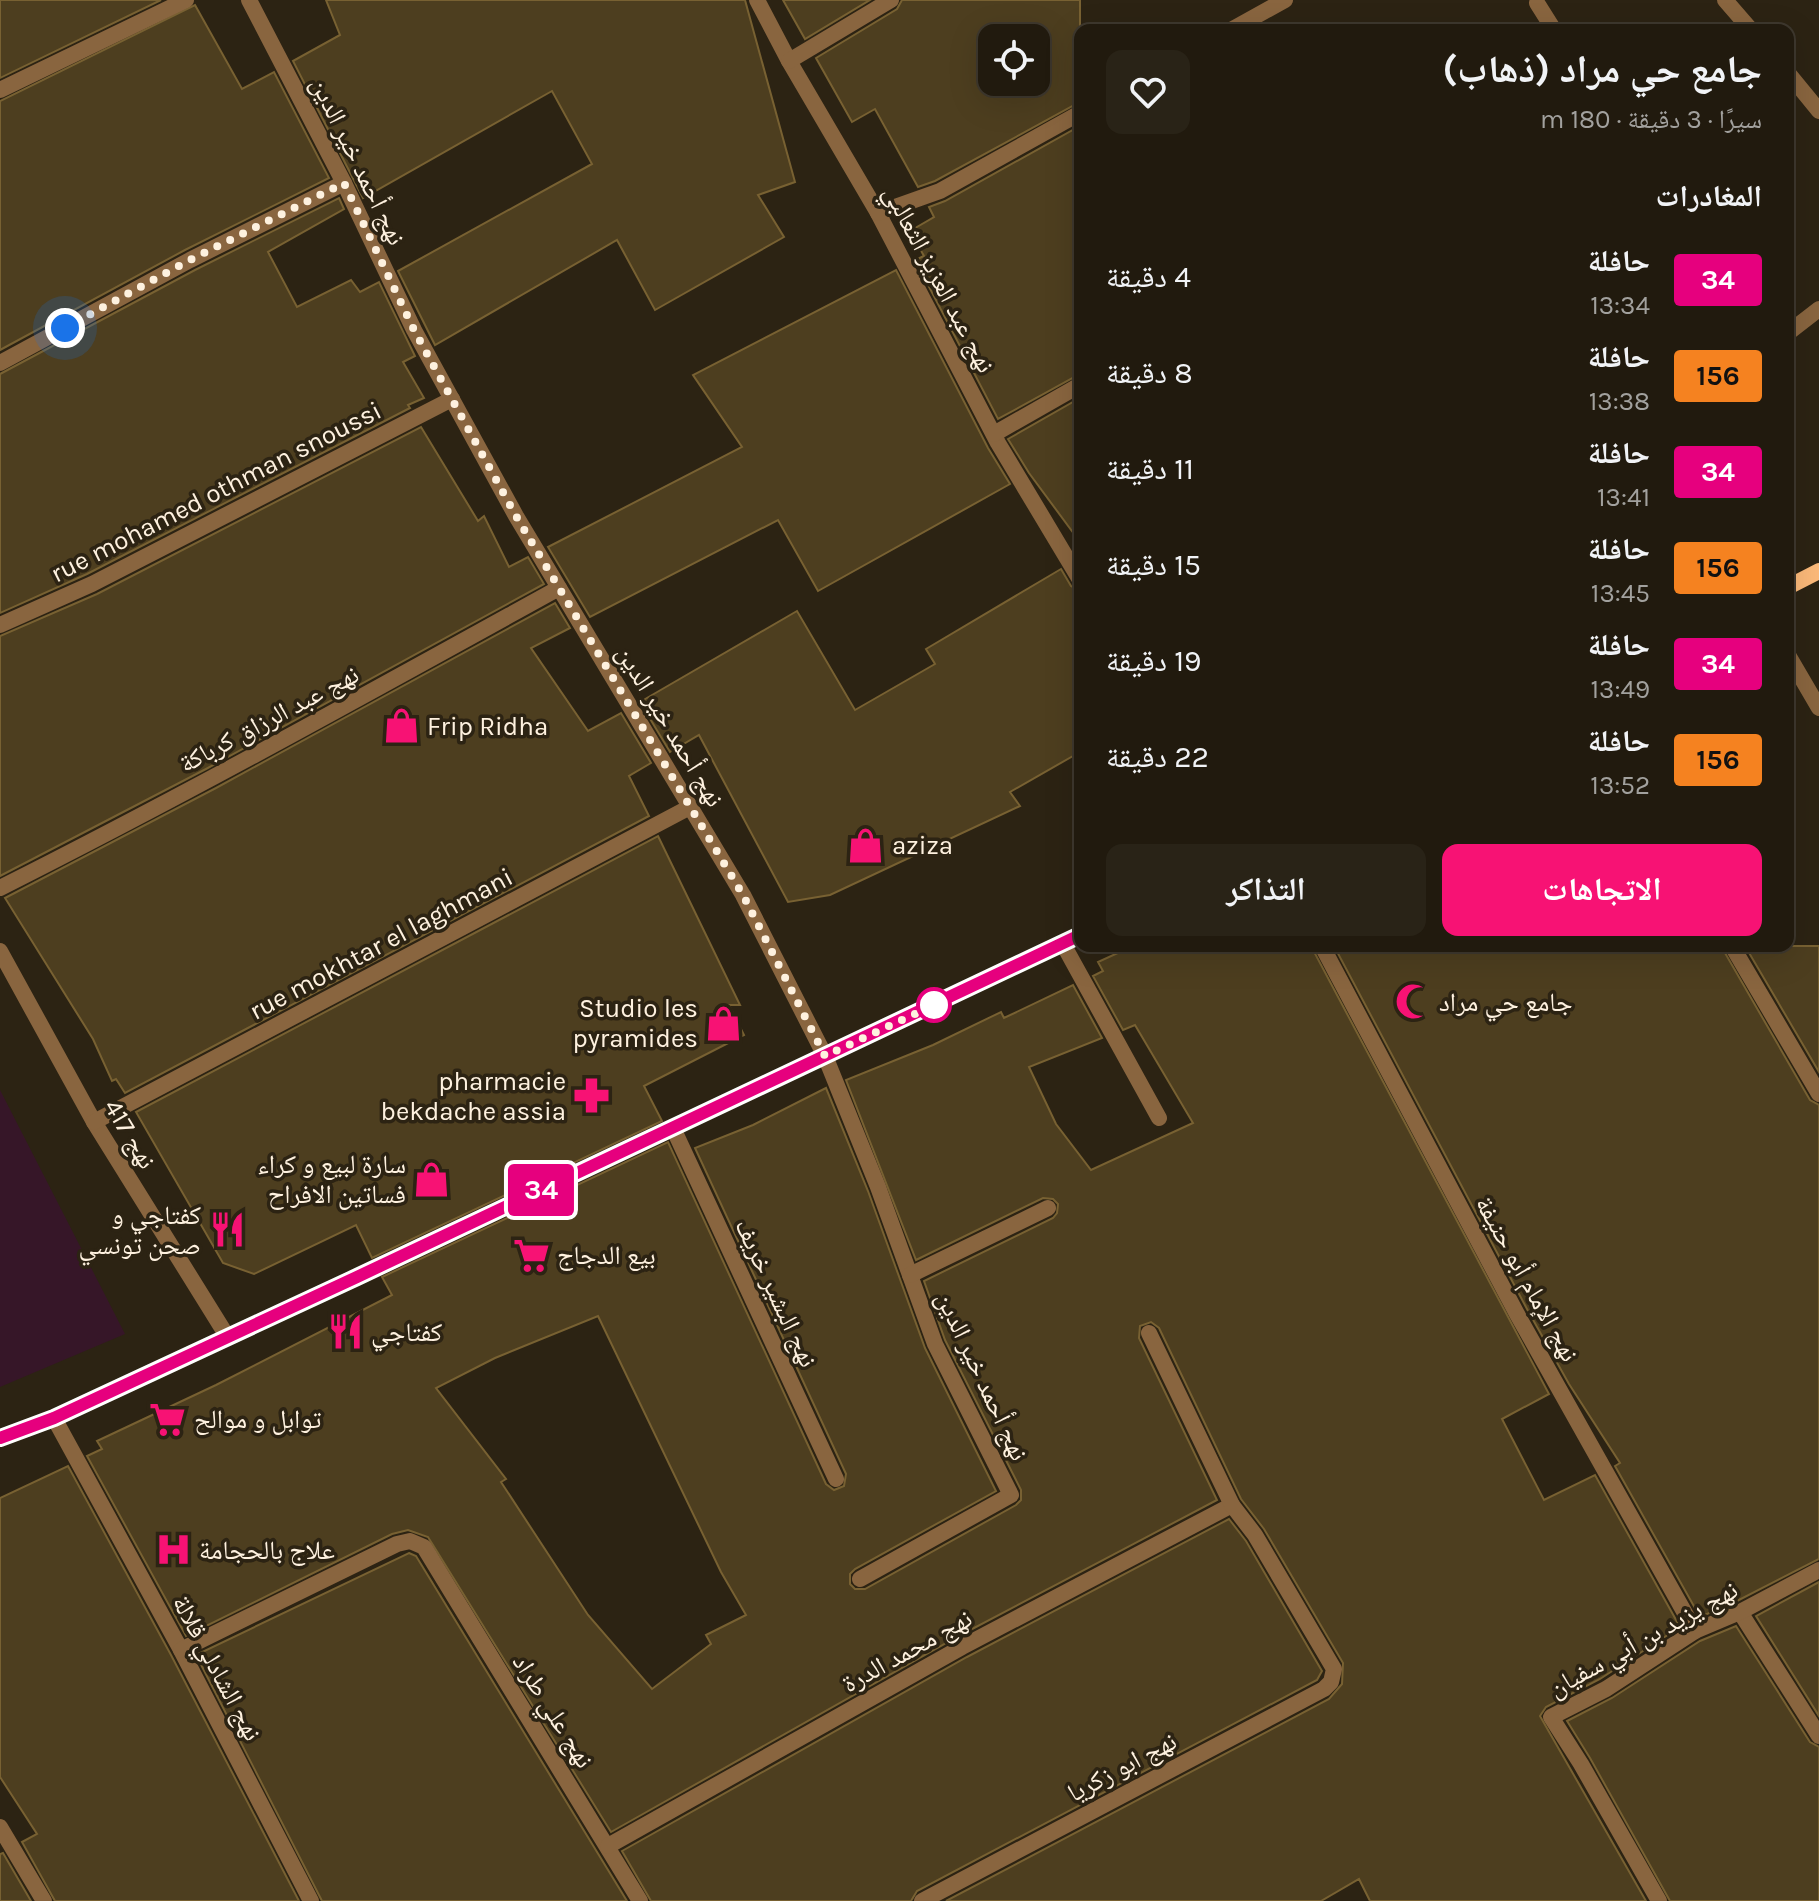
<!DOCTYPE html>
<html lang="ar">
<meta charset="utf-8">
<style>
:root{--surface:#211a0e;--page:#292317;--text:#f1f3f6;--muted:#a2a19e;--line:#3e382e;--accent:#f71274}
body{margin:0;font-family:Karla,"Noto Naskh Arabic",sans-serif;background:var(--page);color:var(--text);direction:rtl;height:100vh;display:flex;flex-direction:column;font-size:30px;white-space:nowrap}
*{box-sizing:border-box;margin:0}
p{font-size:26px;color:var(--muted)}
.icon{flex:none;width:44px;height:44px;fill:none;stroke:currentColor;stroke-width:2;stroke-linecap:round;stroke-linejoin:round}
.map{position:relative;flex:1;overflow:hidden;direction:ltr}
.details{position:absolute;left:1074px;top:24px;width:720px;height:928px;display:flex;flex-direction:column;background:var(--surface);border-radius:16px;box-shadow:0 8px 32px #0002,0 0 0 2px var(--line);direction:rtl}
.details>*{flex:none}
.badge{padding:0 16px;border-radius:6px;font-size:28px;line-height:52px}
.tools{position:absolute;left:978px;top:24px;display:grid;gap:16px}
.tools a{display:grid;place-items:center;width:72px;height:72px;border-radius:16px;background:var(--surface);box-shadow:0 8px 32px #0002,0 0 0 2px var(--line);font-size:40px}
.you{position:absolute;width:40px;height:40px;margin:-20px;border:6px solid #fff;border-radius:50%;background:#1a73e8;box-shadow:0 0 0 12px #1a73e833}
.map>.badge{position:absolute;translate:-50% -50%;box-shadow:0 0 0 4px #fff}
h2{padding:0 32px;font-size:30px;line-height:72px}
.round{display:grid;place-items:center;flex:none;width:84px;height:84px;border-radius:16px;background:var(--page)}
.summary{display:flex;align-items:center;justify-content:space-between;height:136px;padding:0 32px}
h1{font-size:38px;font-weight:700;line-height:60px}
.primary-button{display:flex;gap:16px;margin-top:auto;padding:16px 32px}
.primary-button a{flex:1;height:92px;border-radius:16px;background:var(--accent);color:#fff;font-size:32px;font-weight:700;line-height:92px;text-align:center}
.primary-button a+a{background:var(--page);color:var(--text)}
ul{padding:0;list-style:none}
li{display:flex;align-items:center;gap:24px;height:96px;padding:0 32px}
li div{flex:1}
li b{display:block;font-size:30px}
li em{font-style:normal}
li .badge{min-width:88px;font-weight:700;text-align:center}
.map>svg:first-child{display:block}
.green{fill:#361628}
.building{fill:#4d3e1f;stroke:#786132;stroke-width:2;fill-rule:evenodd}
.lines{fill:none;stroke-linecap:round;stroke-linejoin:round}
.street{stroke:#89653f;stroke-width:16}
.secondary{stroke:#fbb979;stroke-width:16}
.line-casing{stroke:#fff;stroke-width:18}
.line{stroke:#e6007e;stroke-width:12}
.walk{stroke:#fef1df;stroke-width:8;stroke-dasharray:0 14.4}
.stop-dot{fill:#fff;stroke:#e6007e;stroke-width:4}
.labels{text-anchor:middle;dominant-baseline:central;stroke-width:7;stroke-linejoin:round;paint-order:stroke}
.street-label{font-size:26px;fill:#fef1df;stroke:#2c2313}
.poi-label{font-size:26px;fill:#fef1df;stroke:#2c2313;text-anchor:start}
</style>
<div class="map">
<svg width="1819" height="1901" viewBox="0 0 1819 1901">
<rect width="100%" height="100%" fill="#2c2313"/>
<path class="green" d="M0,1090L125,1334L0,1387Z"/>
<g class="building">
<path d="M0,0H161L0,78Z"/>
<path d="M326,0H745L795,182L758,195L784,237L655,310L617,240L435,345L398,271L592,164L552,91L363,198L293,61L340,35Z"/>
<path d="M783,0H870L805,39Z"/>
<path d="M902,0H1080V102L935,181L918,187L875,109L852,122L816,58L897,9ZM992,38H1036V82H992Z"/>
<path d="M195,5L242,89L274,72L329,178L185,250L0,350V101Z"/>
<path d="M1080,126V374L998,419L915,260L924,256L910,231L934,217L929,207L945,201Z"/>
<path d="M339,198L344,209L268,252L297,307L351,280L360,292L379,282L415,356L403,362L424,398L408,405L410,408L87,574L0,613V374L195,270Z"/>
<path d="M896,270L988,448L1010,484L818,591L778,520L590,617L548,547L742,447L693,375Z"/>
<path d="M1080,398V542L1029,473L1008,439Z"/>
<path d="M421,427L478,521L484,516L509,567L528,557L544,584L206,769L0,876V636L97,594Z"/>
<path d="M1061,569L1071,586L1080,591V752L1010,792L1020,806L830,895L788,902L699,735L670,752L640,702L797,611L855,710L935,664L926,649Z"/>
<path d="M555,603L570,628L531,648L588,731L621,713L651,763L629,776L649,816L125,1093L116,1079L112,1081L93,1039L5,898L216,788Z"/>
<path d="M658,836L740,1005H729L744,1035L644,1086L662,1121L372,1258L356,1225L254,1274L223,1263L136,1112Z"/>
<path d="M1133,946H1311L1549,1394L1502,1419L1544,1500L1595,1475L1680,1627L1600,1679L1546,1707L1540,1716L1646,1901H1370L1359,1879L1321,1901H946L1329,1699L1342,1684L1343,1663L1264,1529L1241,1499L1159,1328L1151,1322L1140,1326L1139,1338L1217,1500L957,1637L611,1832L428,1537L408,1530L392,1534L186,1636L87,1456L102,1449L97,1441L216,1385L392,1295L382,1277L668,1142L826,1484L834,1490L844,1486L846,1474L695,1148L753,1125L826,1088L868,1191L925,1348L996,1491L855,1569L850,1574V1584L855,1589H865L1016,1505L1021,1500V1490L945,1340L924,1281L1053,1218L1057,1213L1058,1204L1053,1199L1043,1198L916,1260L846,1080L933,1045L1001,1012L1004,1018L1073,985L1102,1038L1029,1067L1056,1124L1091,1170L1193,1123L1135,1025L1123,1030L1093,976L1103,971L1098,962ZM598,1316L721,1572L746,1615L706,1635L711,1644L652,1689L588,1615L501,1482L506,1479L436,1388L495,1358Z"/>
<path d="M1334,946H1721L1810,1100L1819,1105V1559L1735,1602L1700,1617L1615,1466L1620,1463L1569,1384L1527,1309Z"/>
<path d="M1745,946H1819V1072Z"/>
<path d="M68,1466L171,1655L299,1901H55L22,1842L37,1834L0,1777V1498Z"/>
<path d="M1229,1519L1246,1541L1322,1671L1317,1680L917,1891L911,1901H651L622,1851L967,1657Z"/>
<path d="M409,1553L416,1556L627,1901H322L196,1655Z"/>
<path d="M1819,1582V1716L1756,1616Z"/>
<path d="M1736,1626L1810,1742L1819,1747V1901H1670L1590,1758L1567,1721L1612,1698L1700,1641Z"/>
<path d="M3,1853L31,1901H0V1854Z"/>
</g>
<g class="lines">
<g class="street">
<path d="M249,0L344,183L414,330L516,516L743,895L825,1056L878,1187L935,1344L1011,1495L860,1579"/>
<path d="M757,0L789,61L878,213L998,443L1080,580"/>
<path d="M1725,0L1751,30"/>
<path d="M1537,3L1554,30"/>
<path d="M1231,30L1285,0"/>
<path d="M789,61L891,0"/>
<path d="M1788,73L1819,111"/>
<path d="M0,90L186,0"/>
<path d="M878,213L940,191L1080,113"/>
<path d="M1788,333L1819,309"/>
<path d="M0,363L190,260L344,183"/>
<path d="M994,434L1080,385"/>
<path d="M0,625L92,584L452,399"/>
<path d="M1788,655L1819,708"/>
<path d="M0,888C189,793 374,690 559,588"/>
<path d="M1063,944L1159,1118"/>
<path d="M1322,946L1517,1314L1695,1631"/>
<path d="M1732,946L1819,1094"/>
<path d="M0,951L94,1122L227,1336"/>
<path d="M94,1122L690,807"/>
<path d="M673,1128L836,1479"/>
<path d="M910,1275L1048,1208"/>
<path d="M54,1418L181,1650L311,1901"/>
<path d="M1740,1612L1819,1736"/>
<path d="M181,1650L397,1544L410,1541L424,1547L640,1901"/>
<path d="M0,1827L44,1901"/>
<path d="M608,1846L962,1647L1232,1505"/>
<path d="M922,1901L1324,1689L1331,1682L1334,1669L1255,1535L1232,1505L1149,1333"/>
<path d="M1659,1901L1581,1764L1551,1717L1606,1689L1695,1631L1740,1612L1819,1570"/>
</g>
<g class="secondary">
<path d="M1788,587L1819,571"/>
<path d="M0,1438L54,1418L357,1277L1080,935"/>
</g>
</g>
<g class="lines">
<defs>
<path id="line" d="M0,1438L54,1418L357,1277L1080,935"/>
</defs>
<use href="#line" class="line-casing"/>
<use href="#line" class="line"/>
<path class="walk" d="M65,328L190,260L344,183L414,330L516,516L743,895L825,1056L934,1005"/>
</g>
<defs>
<symbol id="shop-bare" viewBox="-9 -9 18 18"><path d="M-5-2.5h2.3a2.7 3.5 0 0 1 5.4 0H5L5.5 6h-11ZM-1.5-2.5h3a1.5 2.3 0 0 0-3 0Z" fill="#f71274" stroke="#2c2313" stroke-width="2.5" paint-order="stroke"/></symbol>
<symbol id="mosque-bare" viewBox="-9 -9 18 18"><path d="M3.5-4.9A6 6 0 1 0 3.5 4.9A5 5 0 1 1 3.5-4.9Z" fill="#f71274" stroke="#2c2313" stroke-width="2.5" paint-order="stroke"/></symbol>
<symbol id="pharmacy-bare" viewBox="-9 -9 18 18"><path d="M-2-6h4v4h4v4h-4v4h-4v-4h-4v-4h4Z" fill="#f71274" stroke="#2c2313" stroke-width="2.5" paint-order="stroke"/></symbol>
<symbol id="restaurant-bare" viewBox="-9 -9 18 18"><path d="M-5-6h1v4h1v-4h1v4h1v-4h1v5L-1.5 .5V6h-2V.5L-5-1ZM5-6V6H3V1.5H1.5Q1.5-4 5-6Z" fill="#f71274" stroke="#2c2313" stroke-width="2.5" paint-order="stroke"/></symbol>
<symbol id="supermarket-bare" viewBox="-9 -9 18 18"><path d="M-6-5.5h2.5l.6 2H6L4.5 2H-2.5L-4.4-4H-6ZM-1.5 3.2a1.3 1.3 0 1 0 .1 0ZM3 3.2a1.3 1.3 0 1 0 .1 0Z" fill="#f71274" stroke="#2c2313" stroke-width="2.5" paint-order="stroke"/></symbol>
<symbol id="hospital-bare" viewBox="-9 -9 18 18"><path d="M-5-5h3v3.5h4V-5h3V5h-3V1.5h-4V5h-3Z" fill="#f71274" stroke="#2c2313" stroke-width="2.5" paint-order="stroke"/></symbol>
</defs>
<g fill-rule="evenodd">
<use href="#shop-bare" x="376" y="700" width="51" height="51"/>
<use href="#shop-bare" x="840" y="820" width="51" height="51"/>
<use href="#mosque-bare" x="1388" y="976" width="51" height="51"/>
<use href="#shop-bare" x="698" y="998" width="51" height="51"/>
<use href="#pharmacy-bare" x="566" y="1070" width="51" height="51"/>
<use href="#shop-bare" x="406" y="1154" width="51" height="51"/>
<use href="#restaurant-bare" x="202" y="1204" width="51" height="51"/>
<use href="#supermarket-bare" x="506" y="1230" width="51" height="51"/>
<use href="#restaurant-bare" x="320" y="1306" width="51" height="51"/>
<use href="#supermarket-bare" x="142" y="1394" width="51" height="51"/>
<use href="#hospital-bare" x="148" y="1524" width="51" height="51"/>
</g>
<circle class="stop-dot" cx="934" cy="1005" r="16"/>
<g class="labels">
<g class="street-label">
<text transform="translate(358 161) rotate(64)">نهج أحمد خير الدين</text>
<text transform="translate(939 279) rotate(62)">نهج عبد العزيز الثعالبي</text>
<text transform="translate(216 492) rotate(-27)">rue mohamed othman snoussi</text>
<text transform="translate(269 719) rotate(-28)">نهج عبد الرزاق كرباكة</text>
<text transform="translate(670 726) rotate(59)">نهج أحمد خير الدين</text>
<text transform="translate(381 944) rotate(-28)">rue mokhtar el laghmani</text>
<text transform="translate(130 1134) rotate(59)">نهج 417</text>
<text transform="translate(1527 1279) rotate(61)">نهج الإمام أبو حنيفة</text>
<text transform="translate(776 1293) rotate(65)">نهج البشير خريف</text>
<text transform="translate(982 1376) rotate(65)">نهج أحمد خير الدين</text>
<text transform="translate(1643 1639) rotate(-29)">نهج يزيد بن أبي سفيان</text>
<text transform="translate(907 1651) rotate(-29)">نهج محمد الدرة</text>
<text transform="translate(217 1668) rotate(62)">نهج الشادلي قلالة</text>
<text transform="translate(553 1711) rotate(58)">نهج علي طراد</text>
<text transform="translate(1122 1767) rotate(-28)">نهج ابو زكريا</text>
</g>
<g class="poi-label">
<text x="427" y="726">Frip Ridha</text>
<text x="892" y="845">aziza</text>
<text x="1439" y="1002">جامع حي مراد</text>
<text x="698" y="1008" text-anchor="end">Studio les<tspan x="698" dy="30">pyramides</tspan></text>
<text x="566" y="1081" text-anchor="end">pharmacie<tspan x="566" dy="30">bekdache assia</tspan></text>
<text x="406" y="1164" text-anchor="end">سارة لبيع و كراء<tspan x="406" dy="30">فساتين الافراح</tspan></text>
<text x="201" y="1215" text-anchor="end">كفتاجي و<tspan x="201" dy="30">صحن تونسي</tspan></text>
<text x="557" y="1255">بيع الدجاج</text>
<text x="371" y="1332">كفتاجي</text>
<text x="194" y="1419">توابل و موالح</text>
<text x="199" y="1550">علاج بالحجامة</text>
</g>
</g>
</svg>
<div class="tools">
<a><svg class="icon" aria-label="locate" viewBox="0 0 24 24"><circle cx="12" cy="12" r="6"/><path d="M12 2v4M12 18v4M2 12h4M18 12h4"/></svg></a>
</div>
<div class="you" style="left:65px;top:328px"></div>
<b class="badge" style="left:541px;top:1190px;background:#e6007e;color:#fff">34</b>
<section class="details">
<div class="summary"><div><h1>جامع حي مراد (ذهاب)</h1><p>سيرًا · 3 دقيقة · 180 m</p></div><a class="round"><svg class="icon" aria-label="heart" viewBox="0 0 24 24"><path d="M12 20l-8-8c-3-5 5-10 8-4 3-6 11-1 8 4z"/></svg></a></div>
<h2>المغادرات</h2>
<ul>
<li><span class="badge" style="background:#e6007e;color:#fff">34</span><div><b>حافلة</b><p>13:34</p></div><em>4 دقيقة</em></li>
<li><span class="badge" style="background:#f58220;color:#111">156</span><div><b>حافلة</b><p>13:38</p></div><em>8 دقيقة</em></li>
<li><span class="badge" style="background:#e6007e;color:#fff">34</span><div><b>حافلة</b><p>13:41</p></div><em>11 دقيقة</em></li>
<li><span class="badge" style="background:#f58220;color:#111">156</span><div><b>حافلة</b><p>13:45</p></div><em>15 دقيقة</em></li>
<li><span class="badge" style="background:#e6007e;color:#fff">34</span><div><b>حافلة</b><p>13:49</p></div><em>19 دقيقة</em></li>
<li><span class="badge" style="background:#f58220;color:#111">156</span><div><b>حافلة</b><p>13:52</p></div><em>22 دقيقة</em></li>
</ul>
<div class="primary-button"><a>الاتجاهات</a><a>التذاكر</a></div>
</section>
</div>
